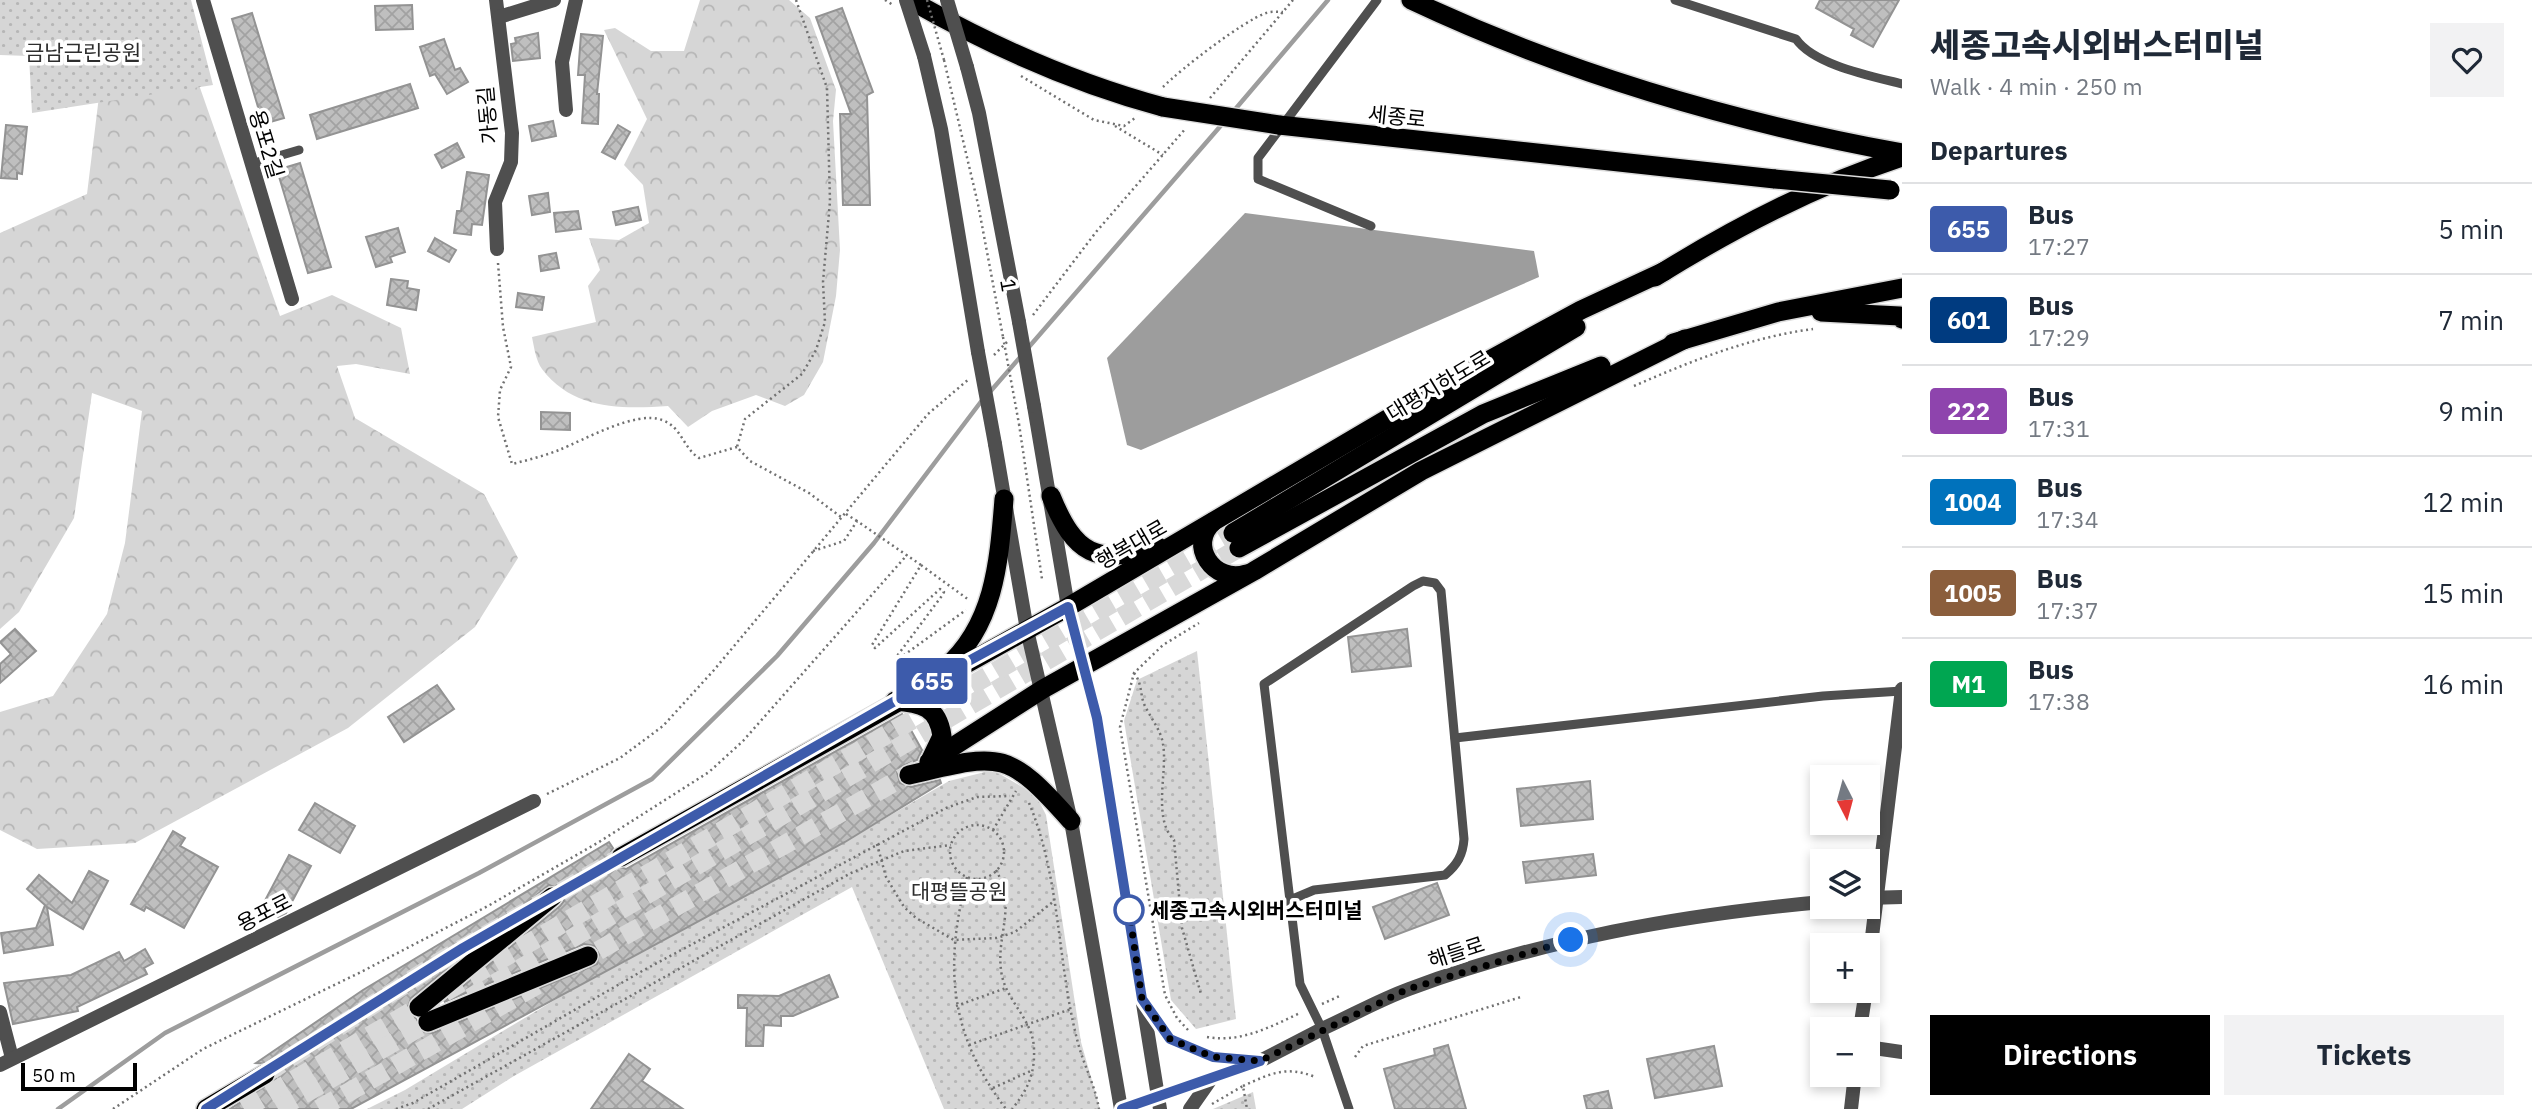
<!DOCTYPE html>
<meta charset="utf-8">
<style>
:root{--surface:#fff;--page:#f2f2f3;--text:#1f2937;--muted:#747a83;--line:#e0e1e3;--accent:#000}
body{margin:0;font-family:"IBM Plex Sans","Noto Sans KR",sans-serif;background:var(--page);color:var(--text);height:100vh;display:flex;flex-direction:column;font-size:26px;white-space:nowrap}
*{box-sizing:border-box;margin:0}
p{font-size:23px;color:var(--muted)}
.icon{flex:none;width:38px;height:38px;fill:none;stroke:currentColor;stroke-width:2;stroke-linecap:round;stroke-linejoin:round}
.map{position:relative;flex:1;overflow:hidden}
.sheet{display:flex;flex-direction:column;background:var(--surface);width:630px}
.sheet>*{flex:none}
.badge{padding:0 14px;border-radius:5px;font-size:24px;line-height:46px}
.needle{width:46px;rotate:174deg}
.controls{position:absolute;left:1810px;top:765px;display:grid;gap:14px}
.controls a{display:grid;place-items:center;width:70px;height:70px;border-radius:0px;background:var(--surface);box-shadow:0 4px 10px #0003;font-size:35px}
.scale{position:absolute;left:21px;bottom:18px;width:116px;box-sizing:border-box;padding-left:7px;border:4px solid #000;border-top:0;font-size:19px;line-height:24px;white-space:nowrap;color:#000;-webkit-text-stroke:5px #fff;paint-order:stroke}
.you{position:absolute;width:35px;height:35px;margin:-18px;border:5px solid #fff;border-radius:50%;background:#1a73e8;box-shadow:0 0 0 10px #1a73e833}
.map>.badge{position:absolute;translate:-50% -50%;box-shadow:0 0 0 4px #fff}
h2{padding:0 28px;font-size:26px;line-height:63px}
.round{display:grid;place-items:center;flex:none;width:74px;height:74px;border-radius:0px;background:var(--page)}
.head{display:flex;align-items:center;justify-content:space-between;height:119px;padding:0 28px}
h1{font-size:33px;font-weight:800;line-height:52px}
.button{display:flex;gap:14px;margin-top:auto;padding:14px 28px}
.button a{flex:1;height:80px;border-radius:0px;background:var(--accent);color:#fff;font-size:28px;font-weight:800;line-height:80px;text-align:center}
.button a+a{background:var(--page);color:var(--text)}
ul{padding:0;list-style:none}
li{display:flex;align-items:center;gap:21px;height:91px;padding:0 28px;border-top:2px solid var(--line)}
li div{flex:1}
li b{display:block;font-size:26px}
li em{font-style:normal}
li .badge{min-width:77px;font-weight:700;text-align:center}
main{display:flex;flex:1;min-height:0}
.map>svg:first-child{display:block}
.forest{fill:url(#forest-crowns)}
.park{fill:url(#park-dots)}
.water{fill:#9d9d9d}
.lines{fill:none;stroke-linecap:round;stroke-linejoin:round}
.stream{stroke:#9d9d9d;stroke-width:4.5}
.building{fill:url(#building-cross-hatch);stroke:#939393;stroke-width:2;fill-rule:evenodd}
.trunk-tunnel{stroke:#d9d9d9;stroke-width:19;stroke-dasharray:19 10;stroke-linecap:butt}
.trunk-casing{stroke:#dbdbdb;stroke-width:22}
.path{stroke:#717171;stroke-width:2.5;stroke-dasharray:2 3.5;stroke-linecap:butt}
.service{stroke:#4f4f4f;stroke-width:9}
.minor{stroke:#4f4f4f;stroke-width:14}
.tertiary{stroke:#4f4f4f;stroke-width:14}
.trunk{stroke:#000;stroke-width:19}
.trunk-bridge-casing{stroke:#dbdbdb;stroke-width:22;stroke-linecap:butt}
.path-bridge{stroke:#717171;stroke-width:2.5;stroke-dasharray:2 3.5;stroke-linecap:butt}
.tertiary-bridge{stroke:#4f4f4f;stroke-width:14}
.trunk-bridge{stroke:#000;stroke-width:19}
.line-casing{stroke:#fff;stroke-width:16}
.line{stroke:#3d5bab;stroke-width:10}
.walk{stroke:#000;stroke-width:7;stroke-dasharray:0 12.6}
.stop-dot{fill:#fff;stroke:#3d5bab;stroke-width:3.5}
.labels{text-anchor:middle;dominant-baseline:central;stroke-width:7;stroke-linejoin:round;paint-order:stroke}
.park-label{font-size:21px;fill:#2d2d2d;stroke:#fff}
.street-label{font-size:21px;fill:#000;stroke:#fff}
.stop-label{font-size:21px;font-weight:bold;fill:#000;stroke:#fff;text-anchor:start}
</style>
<main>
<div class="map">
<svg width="1902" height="1109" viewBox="0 0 1902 1109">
<defs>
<pattern id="forest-crowns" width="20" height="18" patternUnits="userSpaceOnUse" patternTransform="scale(1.75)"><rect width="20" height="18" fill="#d6d6d6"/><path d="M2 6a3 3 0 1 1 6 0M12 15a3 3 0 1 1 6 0" fill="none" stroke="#b6b6b6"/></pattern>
<pattern id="park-dots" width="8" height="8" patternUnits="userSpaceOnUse" patternTransform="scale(1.75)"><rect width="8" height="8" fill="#d6d6d6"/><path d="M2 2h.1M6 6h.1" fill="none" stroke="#b6b6b6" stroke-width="1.8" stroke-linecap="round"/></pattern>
<pattern id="building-cross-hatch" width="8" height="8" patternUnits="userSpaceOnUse" patternTransform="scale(1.75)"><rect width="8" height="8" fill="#bfbfbf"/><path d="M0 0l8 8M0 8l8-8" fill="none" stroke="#a2a2a2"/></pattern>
</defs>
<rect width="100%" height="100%" fill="#fff"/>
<g class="forest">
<path d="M700,0H789L810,18L836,90L833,121L840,250L836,296L823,362L804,395L785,406L756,395L712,411L688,427L668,406C621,409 573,410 542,369C536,361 534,347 532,337L596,322L588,286L600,270L589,238L619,240L649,223L643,185L624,165L647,119L604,30L615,28L651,51H684Z"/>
<path d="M185,45L280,316L332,295L401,328L410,374L356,364L337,366L355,418L484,494L518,558L475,627L348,728L135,843L37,849L0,830V712L53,696L107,614L125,543L142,411L92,393L74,518L19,612L0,629V233L87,194L101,80Z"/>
</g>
<g class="park">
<path d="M0,0H191L213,85L32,113L29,56L0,55Z"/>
<path d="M1197,651L1236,1019L1196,1029L1171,1000L1124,721L1137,680Z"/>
<path d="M993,770L1036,795L1046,815L1081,1042L1100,1109H944L852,887L514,1076L462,1109H367L405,1090L568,992L836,847L949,781Z"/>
<path d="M1253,1092L1256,1109H1213Z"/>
</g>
<path class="water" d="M1245,213L1534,251L1539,277L1141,450L1127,445L1107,358Z"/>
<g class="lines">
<g class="stream">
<path d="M1232,113L1328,0"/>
<path d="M1028,348L1224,122"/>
<path d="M989,393L1022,355"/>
<path d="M58,1109L165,1033L479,873L652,779L777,656L874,543L983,399"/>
</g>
</g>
<g class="building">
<path d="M1820,0H1899L1873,47L1851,35L1854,29L1816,8Z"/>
<path d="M412,5L413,29L376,30L375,6Z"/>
<path d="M842,8L873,92L867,95L870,205H843L840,114H851L816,17Z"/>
<path d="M252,13L284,118L263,124L232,19Z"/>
<path d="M538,33L540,58L513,61L511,44L516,43L515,38Z"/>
<path d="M581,34L603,36L597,94H599L598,124L582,123L585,75H578Z"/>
<path d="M444,39L455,70L460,68L468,82L447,94L435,74L430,76L420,47Z"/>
<path d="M410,84L418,108L317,139L310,115Z"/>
<path d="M553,121L556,136L532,141L529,126Z"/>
<path d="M6,125L27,127L22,174L17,173V179L1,178Z"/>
<path d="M618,125L630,132L615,159L602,152Z"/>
<path d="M457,143L464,157L442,168L435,155Z"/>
<path d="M300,163L331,267L308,273L277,170Z"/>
<path d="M467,172L489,175L482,225L472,224L471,235L454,233L457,211H461Z"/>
<path d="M548,193L550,212L532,215L529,196Z"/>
<path d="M638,207L641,220L616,225L613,212Z"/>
<path d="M578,211L581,229L556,232L554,213Z"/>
<path d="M398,228L405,252L390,257L392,262L376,267L366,237Z"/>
<path d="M435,238L456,250L449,262L428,251Z"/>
<path d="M556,253L559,268L541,271L539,256Z"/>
<path d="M391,279L408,281L407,288L419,290L416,310L387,305Z"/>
<path d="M518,293L544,297L542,310L516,307Z"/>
<path d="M541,412L570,413V430L541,429Z"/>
<path d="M15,629L36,651L0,683V664L11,654L0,642Z"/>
<path d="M1407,629L1411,666L1352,672L1348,637Z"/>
<path d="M437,685L454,709L404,742L388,717Z"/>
<path d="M902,714L922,750L917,760L900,767L897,772L900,783L911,787L940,780L941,783L845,842L351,1109H230L276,1079V1068L272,1064L256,1063L363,990L609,842L613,848L609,856L611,864L626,869ZM549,885L562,890L564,901L560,906L444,1002L584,944L595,946L599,951L597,964L433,1033L420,1031L416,1019L407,1010L411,998Z"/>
<path d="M1590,781L1593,819L1521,826L1517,789Z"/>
<path d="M315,803L355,826L340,853L299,830Z"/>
<path d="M173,831L185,838L180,846L218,867L184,928L146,907L144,911L131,904Z"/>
<path d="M1593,854L1596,875L1526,883L1523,862Z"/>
<path d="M289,855L311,866L286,913L278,917L261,908Z"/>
<path d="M89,871L108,881L83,929L47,907L53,945L4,953L1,933L36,928L45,905L27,889L39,875L72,903Z"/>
<path d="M1437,883L1449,915L1385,939L1373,907Z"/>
<path d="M145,949L153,963L144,968L147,974L77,1007L78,1011L13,1024L4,983L71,975L119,952L124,961Z"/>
<path d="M829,975L838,997L793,1016H781V1026L764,1025L763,1046H746L747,1008H738V995L779,996Z"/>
<path d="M1448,1045L1466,1109H1395L1384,1069L1435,1055L1434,1049Z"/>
<path d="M1714,1046L1722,1086L1655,1098L1647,1059Z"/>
<path d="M629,1054L650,1069L642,1081L683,1109H591Z"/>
<path d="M1608,1091L1612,1109H1587L1584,1096Z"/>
</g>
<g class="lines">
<g class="trunk-tunnel">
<path d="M573,965L921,767"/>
<path d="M470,998L1239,548"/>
<path d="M265,1074L441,961L621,857"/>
<path d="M244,1109L1233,533"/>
<path d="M278,1109L441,1015"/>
<path d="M319,1109L544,981"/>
</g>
<defs>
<g id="trunk">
<path d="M910,0C991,46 1073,83 1163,107"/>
<path d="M1411,0C1568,74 1732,122 1902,153"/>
<path d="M1279,125L1775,179"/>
<path d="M1655,277C1732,229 1816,185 1902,157"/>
<path d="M1821,312L1900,316L1902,319"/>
<path d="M1673,343L1778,312L1902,288"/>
<path d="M1051,496C1075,555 1096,566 1157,546"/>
<path d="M1213,522C1187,545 1214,584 1246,574"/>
<path d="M1233,533L1576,327"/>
<path d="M1239,548L1483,414L1601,366"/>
<path d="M945,668C995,625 999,561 1004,499"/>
<path d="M895,701C922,703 938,707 942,736L930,761"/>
<path d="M929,762L1043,689L1254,571L1421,471L1685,339"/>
<path d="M909,775C1001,753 1007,749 1071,821"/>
<path d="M621,857L1068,607L1462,375L1581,310L1665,271"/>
<path d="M419,1007L552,897"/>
<path d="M428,1022L588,956"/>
<path d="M206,1109L265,1074"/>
</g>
</defs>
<use href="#trunk" class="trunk-casing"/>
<g class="path">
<path d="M796,0L827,88L830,201L823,282L825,322L816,350L802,374L745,419L737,447L750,461L809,493L841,517"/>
<path d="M885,0L893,5"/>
<path d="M944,60L978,204L1003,337"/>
<path d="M1021,76L1094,120L1124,126L1135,118"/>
<path d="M1163,87C1181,69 1243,21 1266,13C1271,11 1277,12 1283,12"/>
<path d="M1210,98L1293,0"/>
<path d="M1115,126L1163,155"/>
<path d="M498,263L503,327L511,367L500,390L498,417L512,464C528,460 544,456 559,450C584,440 636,410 662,420C682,427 683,448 699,458L737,447"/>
<path d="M1033,315L1096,232L1186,128"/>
<path d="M994,355L1007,342"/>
<path d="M1634,386C1691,361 1751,337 1813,329"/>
<path d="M1019,424L1042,579"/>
<path d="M846,514L857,521"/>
<path d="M813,551L844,541L857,521L921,565L872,645L875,648L940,589L944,592L941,597L897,656L900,658L966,610"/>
<path d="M921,565L969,600"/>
<path d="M1134,673C1142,683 1140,693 1144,704C1150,717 1161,730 1163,744C1168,771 1152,818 1174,840L1182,928L1201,994"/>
<path d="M547,794L620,758L663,726L714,670L928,414L969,379"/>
<path d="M1029,803C1061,879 1057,964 1078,1043C1084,1066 1095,1085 1099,1109"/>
<circle cx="977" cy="852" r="27"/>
<path d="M993,830L1016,791"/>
<path d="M877,844L886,877L904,907L916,918L954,940L997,938L1015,932L1054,901"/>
<path d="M996,870C1018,909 994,937 1002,976C1008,1003 1034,1021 1034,1050C1035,1074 1027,1091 1012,1109"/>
<path d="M967,877C944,966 949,1034 1006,1109"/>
<path d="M1322,1004L1342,995"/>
<path d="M956,1006L1006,988"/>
<path d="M1188,1030L1177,1018L1165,995L1120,727L1134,673L1163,645L1199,623"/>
<path d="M1207,1037C1241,1043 1270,1027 1300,1013"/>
<path d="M969,1045L1071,1009"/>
<path d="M1355,1057L1363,1046L1521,997"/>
<path d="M1243,1086C1270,1074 1286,1065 1315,1077"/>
<path d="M993,1088L1033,1070"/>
<path d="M1212,1104L1243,1086L1247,1109"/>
<path d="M113,1109L203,1049L361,972L488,906L599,842L709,772L743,741L907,555"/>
<path d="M396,1109L413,1103L644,970L946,808L977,797L1010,796"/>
<path d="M428,1109L851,873L904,851L951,845"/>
</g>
<g class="service">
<path d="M1675,0L1796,39C1814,65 1871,76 1902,84"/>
<path d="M251,164L299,150"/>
<path d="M1371,226L1258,179V158L1377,0"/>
<path d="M1455,738L1823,696L1902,691"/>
<path d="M1291,904L1295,898L1314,890L1445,875C1457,865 1463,855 1464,839L1441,591L1435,583L1423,581L1413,586L1264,684L1300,984L1322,1029L1349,1109"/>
</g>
<g class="minor">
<path d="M203,0L292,299"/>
<path d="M496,0L512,133L511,162L495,202L497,249"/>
<path d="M499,17L554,0"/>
<path d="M566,110L562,62L576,0"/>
<path d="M0,1012L12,1058"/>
<path d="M1867,1047L1902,1052"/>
<path d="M1260,1061L1322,1029"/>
<path d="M0,1065L534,801"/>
</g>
<g class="tertiary">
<path d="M924,56L941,129L978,352"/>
<path d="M967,67L979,113L1019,322"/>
<path d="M1034,406L1068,607L1097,718L1160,1109"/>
<path d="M995,444L1027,630L1071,821L1121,1109"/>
<path d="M1867,898L1902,897"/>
<path d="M1867,978L1902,689"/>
<path d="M1144,1002L1170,1039L1214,1057L1255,1061"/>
<path d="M1322,1029C1351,1016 1379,1000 1409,989C1543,939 1681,915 1822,902"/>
<path d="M1860,1029L1866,990"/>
<path d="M1122,1109L1260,1061"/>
<path d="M1190,1109L1211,1079"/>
<path d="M1851,1109L1855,1074"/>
</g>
<use href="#trunk" class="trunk"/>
<defs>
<g id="trunk-bridge">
<path d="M1163,107L1279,125"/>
<path d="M1775,179L1890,190"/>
</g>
</defs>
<use href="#trunk-bridge" class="trunk-bridge-casing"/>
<g class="path-bridge">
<path d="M927,0L944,60"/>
<path d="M1003,337L1019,424"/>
</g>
<g class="tertiary-bridge">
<path d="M906,0L924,56"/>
<path d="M947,0L967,67"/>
<path d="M1019,322L1034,406"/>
<path d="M978,352L995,444"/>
</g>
<use href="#trunk-bridge" class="trunk-bridge"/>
</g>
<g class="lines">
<defs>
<path id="line" d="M206,1109L463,948L895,701L1068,607L1097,718L1142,999L1170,1039L1213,1057L1260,1061L1122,1109"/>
</defs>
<use href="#line" class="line-casing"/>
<use href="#line" class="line"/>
<path class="walk" d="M1129,910L1142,999L1170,1039L1213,1057L1260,1061L1408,989L1571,940"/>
</g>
<circle class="stop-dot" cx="1129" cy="910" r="14"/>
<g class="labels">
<g class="park-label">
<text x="83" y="52">금남근린공원</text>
<text x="959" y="891">대평뜰공원</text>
</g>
<g class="street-label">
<text transform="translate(487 115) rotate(-95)">가동길</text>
<text transform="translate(1397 116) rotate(6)">세종로</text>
<text transform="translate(267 144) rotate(73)">용포2길</text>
<text transform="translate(1009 285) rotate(80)">1</text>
<text transform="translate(1438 385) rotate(-31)">대평지하도로</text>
<text transform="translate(1131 544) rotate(-30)">행복대로</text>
<text transform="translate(264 912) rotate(-27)">용포로</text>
<text transform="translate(1456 952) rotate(-18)">해들로</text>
</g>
<g class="stop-label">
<text x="1150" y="910">세종고속시외버스터미널</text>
</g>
</g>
</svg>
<div class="controls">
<a><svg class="needle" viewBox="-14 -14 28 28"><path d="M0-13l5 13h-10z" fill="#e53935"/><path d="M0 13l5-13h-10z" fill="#747a83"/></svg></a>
<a><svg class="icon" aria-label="layers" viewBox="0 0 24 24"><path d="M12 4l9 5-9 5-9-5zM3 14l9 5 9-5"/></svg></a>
<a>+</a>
<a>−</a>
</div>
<div class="scale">50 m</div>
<div class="you" style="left:1571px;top:940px"></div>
<b class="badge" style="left:932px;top:681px;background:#3d5bab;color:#fff">655</b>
</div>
<section class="sheet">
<div class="head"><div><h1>세종고속시외버스터미널</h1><p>Walk · 4 min · 250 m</p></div><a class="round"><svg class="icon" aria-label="heart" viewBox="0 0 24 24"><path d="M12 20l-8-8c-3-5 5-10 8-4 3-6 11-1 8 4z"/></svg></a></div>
<h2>Departures</h2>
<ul>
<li><span class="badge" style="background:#3d5bab;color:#fff">655</span><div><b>Bus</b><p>17:27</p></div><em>5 min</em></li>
<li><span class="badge" style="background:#003b80;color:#fff">601</span><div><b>Bus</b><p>17:29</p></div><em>7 min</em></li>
<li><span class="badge" style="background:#8e44ad;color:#fff">222</span><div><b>Bus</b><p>17:31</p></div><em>9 min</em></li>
<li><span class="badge" style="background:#0072bc;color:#fff">1004</span><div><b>Bus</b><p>17:34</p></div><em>12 min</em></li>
<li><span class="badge" style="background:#8b5e3c;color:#fff">1005</span><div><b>Bus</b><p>17:37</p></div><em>15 min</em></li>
<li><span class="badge" style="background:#00a651;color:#fff">M1</span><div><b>Bus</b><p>17:38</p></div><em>16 min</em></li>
</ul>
<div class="button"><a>Directions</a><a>Tickets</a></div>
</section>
</main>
